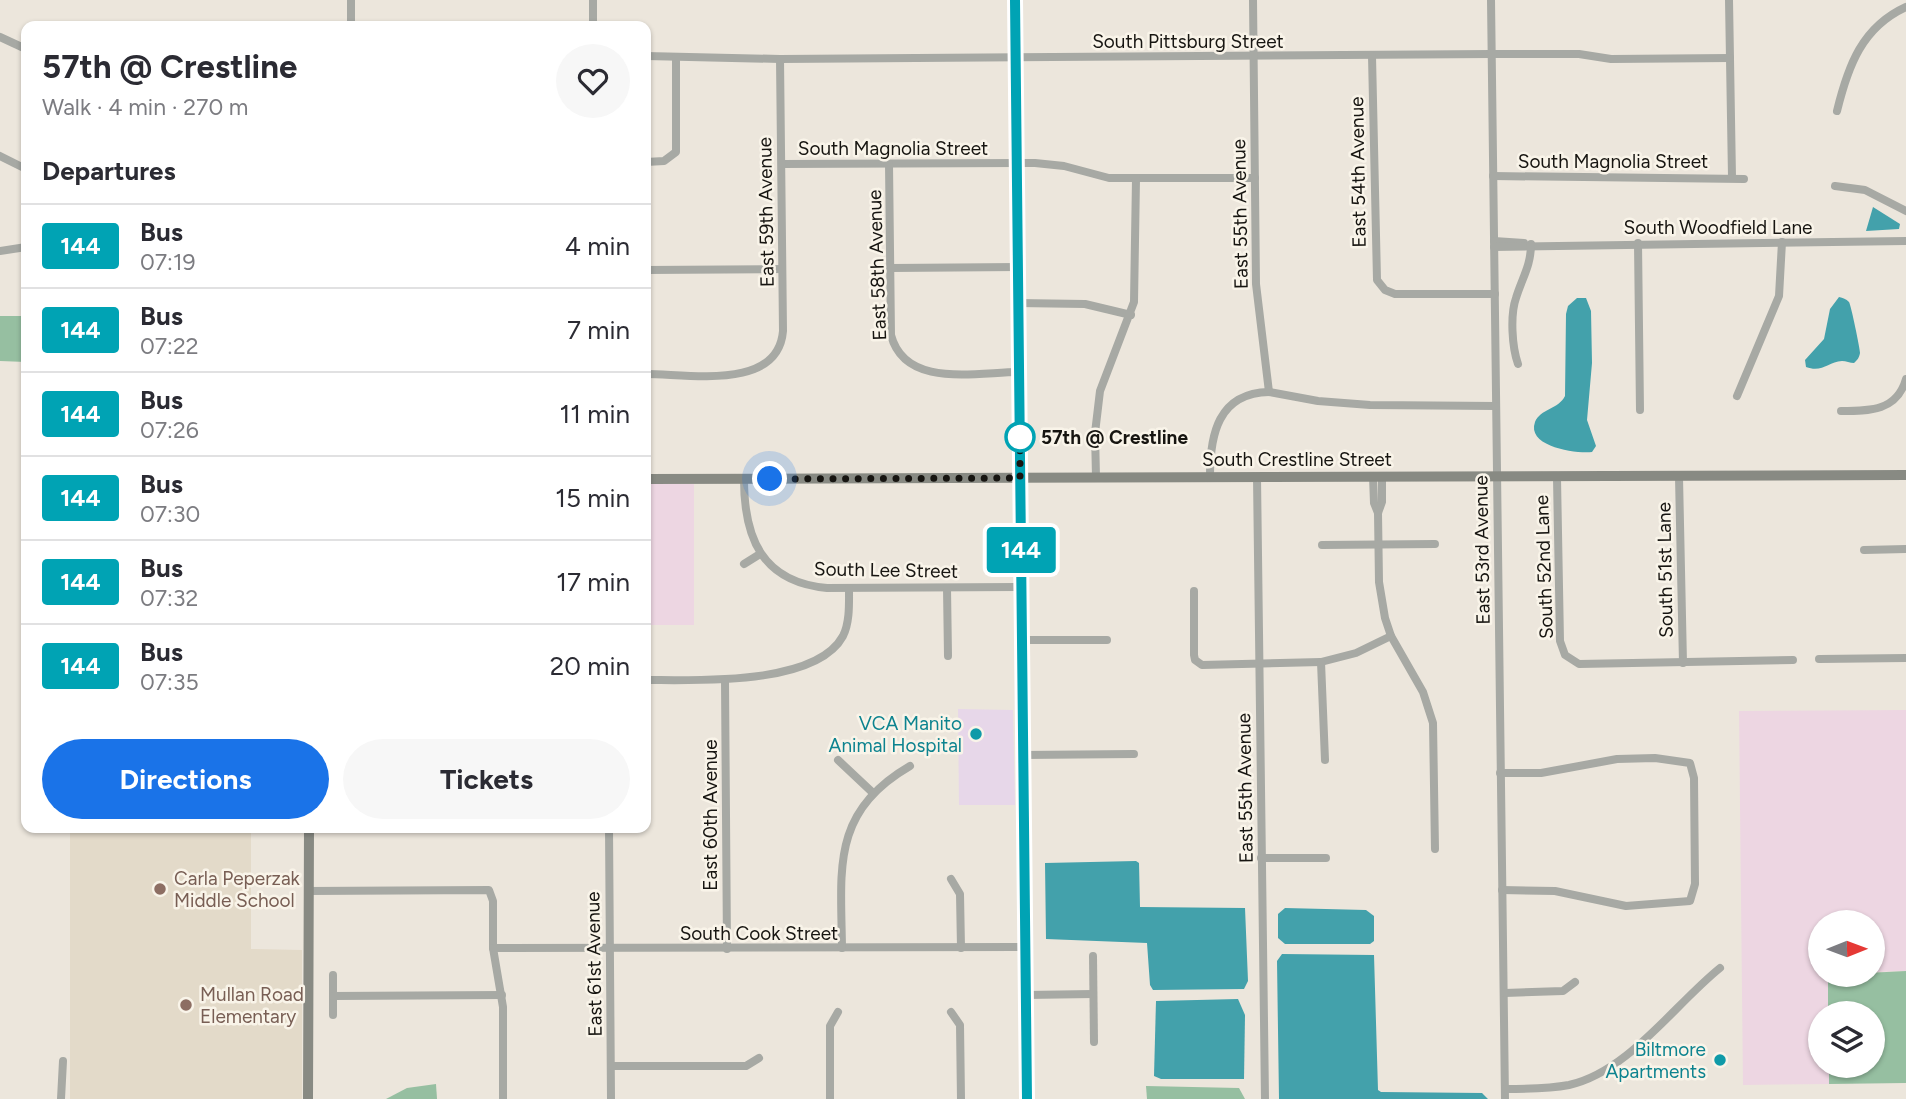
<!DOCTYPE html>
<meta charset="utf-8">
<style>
:root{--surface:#fff;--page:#f7f7f7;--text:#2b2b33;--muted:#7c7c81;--line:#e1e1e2;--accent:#1a73e8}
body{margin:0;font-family:Figtree,sans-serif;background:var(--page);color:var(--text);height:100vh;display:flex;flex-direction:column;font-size:26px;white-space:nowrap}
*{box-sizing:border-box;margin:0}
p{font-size:23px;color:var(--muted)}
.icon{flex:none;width:38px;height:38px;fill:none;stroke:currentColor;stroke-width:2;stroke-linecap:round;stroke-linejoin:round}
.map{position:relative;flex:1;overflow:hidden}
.panel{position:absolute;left:21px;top:21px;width:630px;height:812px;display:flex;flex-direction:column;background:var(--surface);border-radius:14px;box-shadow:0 2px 5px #0004}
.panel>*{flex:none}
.badge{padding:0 14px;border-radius:5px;font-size:24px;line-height:46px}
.needle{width:46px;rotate:89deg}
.fabs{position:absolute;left:1808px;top:910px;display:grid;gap:14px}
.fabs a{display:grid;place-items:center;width:77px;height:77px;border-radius:50%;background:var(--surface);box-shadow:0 2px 5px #0004;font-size:35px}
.you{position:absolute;width:35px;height:35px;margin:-18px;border:5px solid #fff;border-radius:50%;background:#1a73e8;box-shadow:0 0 0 10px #1a73e833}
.map>.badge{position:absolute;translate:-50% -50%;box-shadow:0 0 0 4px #fff}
h2{padding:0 21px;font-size:26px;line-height:63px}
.round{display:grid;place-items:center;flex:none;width:74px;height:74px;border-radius:37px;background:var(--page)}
.head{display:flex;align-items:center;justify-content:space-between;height:119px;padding:0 21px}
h1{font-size:33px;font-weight:700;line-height:52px}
.action{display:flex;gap:14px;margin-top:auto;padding:14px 21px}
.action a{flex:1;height:80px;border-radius:42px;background:var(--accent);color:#fff;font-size:28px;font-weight:700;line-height:80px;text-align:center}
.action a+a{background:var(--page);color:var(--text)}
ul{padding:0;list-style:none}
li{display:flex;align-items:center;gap:21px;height:84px;padding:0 21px;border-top:2px solid var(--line)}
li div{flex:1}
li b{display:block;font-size:26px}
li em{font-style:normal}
li .badge{min-width:77px;font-weight:700;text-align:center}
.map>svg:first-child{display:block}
.commercial{fill:#e7d7e9}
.industrial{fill:#edd6e2}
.built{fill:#e3dac9}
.green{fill:#96bfa1}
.water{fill:#43a1ab}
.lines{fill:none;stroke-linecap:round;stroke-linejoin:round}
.street{stroke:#a7a9a4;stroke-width:8}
.secondary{stroke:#888a83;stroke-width:10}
.line-casing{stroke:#fff;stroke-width:16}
.line{stroke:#00a3b4;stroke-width:10}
.walk{stroke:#171511;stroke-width:7;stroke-dasharray:0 12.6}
.stop-dot{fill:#fff;stroke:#00a3b4;stroke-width:3.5}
.culture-dot{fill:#0f9aa8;stroke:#f9f4e9;stroke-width:2.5}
.education-dot{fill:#8d6e63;stroke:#f9f4e9;stroke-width:2.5}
.labels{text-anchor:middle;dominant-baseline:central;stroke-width:5;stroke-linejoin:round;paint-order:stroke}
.street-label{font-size:19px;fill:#171511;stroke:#f9f4e9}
.stop-label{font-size:19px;font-weight:bold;fill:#171511;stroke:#f9f4e9;text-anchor:start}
.culture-label{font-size:19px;fill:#0d838f;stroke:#f9f4e9;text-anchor:end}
.education-label{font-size:19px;fill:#785e54;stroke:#f9f4e9;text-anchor:start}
</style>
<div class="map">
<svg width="1906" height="1099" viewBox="0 0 1906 1099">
<rect width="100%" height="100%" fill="#ece6dc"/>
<path class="commercial" d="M958,709L1013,710L1015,805H959Z"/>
<g class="industrial">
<rect x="646" y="484" width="48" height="141"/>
<path d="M1906,710V971L1873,972L1872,922H1820V975H1828V1013H1820V1066H1829V1084L1743,1085L1739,711Z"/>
</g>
<path class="built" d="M70,828H251V949L302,950V1099H70Z"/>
<g class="green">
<path d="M0,316H26V362L0,361Z"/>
<rect x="405" y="828" width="144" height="4"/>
<path d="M1906,971V1083L1829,1084V1066H1872V1013H1828V975Z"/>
<path d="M436,1084L437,1099H386L407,1088Z"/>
<path d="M1146,1086L1239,1088L1245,1099H1147Z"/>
</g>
<g class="water">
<path d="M1873,207L1900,224L1899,229L1866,231Z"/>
<path d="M1839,297C1843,298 1846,299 1849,302C1851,305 1860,349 1860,353C1859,358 1858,359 1854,363C1850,363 1846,361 1842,361C1828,362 1822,373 1806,367L1805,360L1824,339L1830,309Z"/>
<path d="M1577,298H1586L1591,311L1592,363L1587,420L1596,446L1592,452C1577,454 1526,447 1535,422C1540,409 1559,409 1565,396L1566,314L1568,306Z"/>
<path d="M1136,861L1139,863L1140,907L1245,908L1248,981L1244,989L1153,990L1150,985L1147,943L1046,939L1045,863Z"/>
<path d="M1285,908L1366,910L1374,916V941L1370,944H1285L1278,938V914Z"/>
<path d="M1282,954L1374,955L1378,1090L1381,1092L1482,1093L1488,1099H1279L1277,961Z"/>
<path d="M1238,999L1245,1015L1244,1079H1161L1154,1076L1156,1001Z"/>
</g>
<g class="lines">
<g class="street">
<path d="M351,0V26"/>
<path d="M1491,0L1505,1099"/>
<path d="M1729,0L1732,177"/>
<path d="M593,26V0"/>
<path d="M0,37L26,49"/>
<path d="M646,56L780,59L1491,54H1579L1611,59L1730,58"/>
<path d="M1372,56L1377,280L1385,290L1395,294H1495"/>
<path d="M1837,111C1848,66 1862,27 1906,7"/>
<path d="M0,156L26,169"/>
<path d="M646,162L664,161L676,152V57"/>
<path d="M782,164L1035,163L1064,166L1109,178H1255"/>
<path d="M889,164L891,335C905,389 977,372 1019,372"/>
<path d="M1493,176L1744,179"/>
<path d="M1835,186L1865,190L1906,211"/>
<path d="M1494,241L1524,243"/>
<path d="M1638,243L1640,410"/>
<path d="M1494,247L1906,241"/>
<path d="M0,251L26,247"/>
<path d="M891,268L1018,267"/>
<path d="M646,270L782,269"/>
<path d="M1018,303L1085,304L1131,315"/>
<path d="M1518,364C1512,347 1510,315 1516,298C1522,278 1531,266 1531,244"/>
<path d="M646,374C689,374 778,391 783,331L780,59"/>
<path d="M1269,392L1318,401L1370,405L1496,406"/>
<path d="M1737,396L1779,296L1782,242"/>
<path d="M1841,411C1870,411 1897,411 1906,379"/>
<path d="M1210,476C1210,435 1218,393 1269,392L1256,284L1253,0"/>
<path d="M1373,476L1374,503L1378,513"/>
<path d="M1382,476V502L1378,513L1379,582L1385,618L1391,636L1423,692L1433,723L1435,849"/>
<path d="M1096,477L1095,433L1100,391L1134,302L1136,179"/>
<path d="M1257,477L1265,1099"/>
<path d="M1679,477L1683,663"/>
<path d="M1557,478L1560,641L1565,655L1579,664L1793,660"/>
<path d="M744,479C744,538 762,582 827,588L1021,587"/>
<path d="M1322,545L1435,544"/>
<path d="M1864,550L1906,549"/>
<path d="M744,564L760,554"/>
<path d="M947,588L948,656"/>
<path d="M1194,591V655L1195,660L1202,665L1321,662L1356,653L1391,636"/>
<path d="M1022,640H1107"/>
<path d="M1819,659L1906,658"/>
<path d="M1321,662L1325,760"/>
<path d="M646,680C695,680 816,686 843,636C850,622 849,603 849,588"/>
<path d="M725,681L727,949"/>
<path d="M1023,755L1134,754"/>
<path d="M838,760L872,792"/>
<path d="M1500,773H1541L1617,759L1655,758L1690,763L1694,778L1695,884L1690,901L1626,906L1555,891L1502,890"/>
<path d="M609,828L611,1099"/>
<path d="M1261,858H1326"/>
<path d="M951,879L960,894L961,948"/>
<path d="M308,891L489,890L493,901V948L503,1007V1099"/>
<path d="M493,948L1025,947"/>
<path d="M842,948C841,868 831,812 910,766"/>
<path d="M1093,956L1094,1042"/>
<path d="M333,975V1015"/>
<path d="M1505,993L1563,991L1575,982"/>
<path d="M1026,995L1093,994"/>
<path d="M333,996L502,995"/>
<path d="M951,1012L960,1025L961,1099"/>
<path d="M611,1066H746L759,1058"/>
<path d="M1505,1089C1526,1089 1548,1089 1569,1085C1628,1072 1674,1005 1720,968"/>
<path d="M61,1099L63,1061"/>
<path d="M830,1099V1026L838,1012"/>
</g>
<g class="secondary">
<path d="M1015,0L1027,1099"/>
<path d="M646,479L1906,475"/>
<path d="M308,1099L309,828"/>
</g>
</g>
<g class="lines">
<defs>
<path id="line" d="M1015,0L1027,1099"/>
</defs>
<use href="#line" class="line-casing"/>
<use href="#line" class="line"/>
<path class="walk" d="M770,479L1020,478V425V437"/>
</g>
<circle class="stop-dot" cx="1020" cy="437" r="14"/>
<g class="culture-dot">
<circle cx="976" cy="734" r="7"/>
<circle cx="1720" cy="1060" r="7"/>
</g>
<g class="education-dot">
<circle cx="160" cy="889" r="7"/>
<circle cx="186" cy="1005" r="7"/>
</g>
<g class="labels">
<g class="street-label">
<text x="1188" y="41">South Pittsburg Street</text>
<text x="893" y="148">South Magnolia Street</text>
<text x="1613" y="161">South Magnolia Street</text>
<text transform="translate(1358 172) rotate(-91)">East 54th Avenue</text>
<text transform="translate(766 212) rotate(-91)">East 59th Avenue</text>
<text transform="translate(1240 214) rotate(-91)">East 55th Avenue</text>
<text x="1718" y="227">South Woodfield Lane</text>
<text transform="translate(877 265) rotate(-92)">East 58th Avenue</text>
<text x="1297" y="459">South Crestline Street</text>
<text transform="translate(1482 550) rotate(-91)">East 53rd Avenue</text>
<text transform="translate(1544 567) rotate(-92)">South 52nd Lane</text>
<text transform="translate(886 570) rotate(1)">South Lee Street</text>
<text transform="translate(1665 570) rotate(-91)">South 51st Lane</text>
<text transform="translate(1245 788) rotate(-91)">East 55th Avenue</text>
<text transform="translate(710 815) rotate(-90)">East 60th Avenue</text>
<text x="759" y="933">South Cook Street</text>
<text transform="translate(594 964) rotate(-91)">East 61st Avenue</text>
</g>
<g class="stop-label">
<text x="1041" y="437">57th @ Crestline</text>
</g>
<g class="culture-label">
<text x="962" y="723">VCA Manito<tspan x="962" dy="22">Animal Hospital</tspan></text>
<text x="1706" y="1049">Biltmore<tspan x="1706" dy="22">Apartments</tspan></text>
</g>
<g class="education-label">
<text x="174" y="878">Carla Peperzak<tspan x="174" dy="22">Middle School</tspan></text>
<text x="200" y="994">Mullan Road<tspan x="200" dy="22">Elementary</tspan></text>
</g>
</g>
</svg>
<div class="fabs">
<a><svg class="needle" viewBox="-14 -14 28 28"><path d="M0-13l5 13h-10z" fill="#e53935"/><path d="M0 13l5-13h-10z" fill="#7c7c81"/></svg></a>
<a><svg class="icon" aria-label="layers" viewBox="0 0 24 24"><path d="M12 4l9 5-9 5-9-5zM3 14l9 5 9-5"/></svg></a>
</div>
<div class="you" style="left:770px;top:479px"></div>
<b class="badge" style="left:1021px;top:550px;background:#00a3b4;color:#fff">144</b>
<section class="panel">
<div class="head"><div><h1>57th @ Crestline</h1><p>Walk · 4 min · 270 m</p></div><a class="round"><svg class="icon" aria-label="heart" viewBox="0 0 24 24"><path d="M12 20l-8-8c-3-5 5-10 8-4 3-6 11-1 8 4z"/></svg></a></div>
<h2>Departures</h2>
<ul>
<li><span class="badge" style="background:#00a3b4;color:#fff">144</span><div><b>Bus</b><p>07:19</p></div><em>4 min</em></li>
<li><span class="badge" style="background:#00a3b4;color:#fff">144</span><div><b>Bus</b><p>07:22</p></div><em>7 min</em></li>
<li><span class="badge" style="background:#00a3b4;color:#fff">144</span><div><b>Bus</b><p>07:26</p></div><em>11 min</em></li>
<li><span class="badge" style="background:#00a3b4;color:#fff">144</span><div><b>Bus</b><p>07:30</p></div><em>15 min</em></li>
<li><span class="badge" style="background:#00a3b4;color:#fff">144</span><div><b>Bus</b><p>07:32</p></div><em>17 min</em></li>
<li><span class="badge" style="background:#00a3b4;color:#fff">144</span><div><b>Bus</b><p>07:35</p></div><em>20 min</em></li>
</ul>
<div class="action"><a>Directions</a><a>Tickets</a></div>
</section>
</div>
